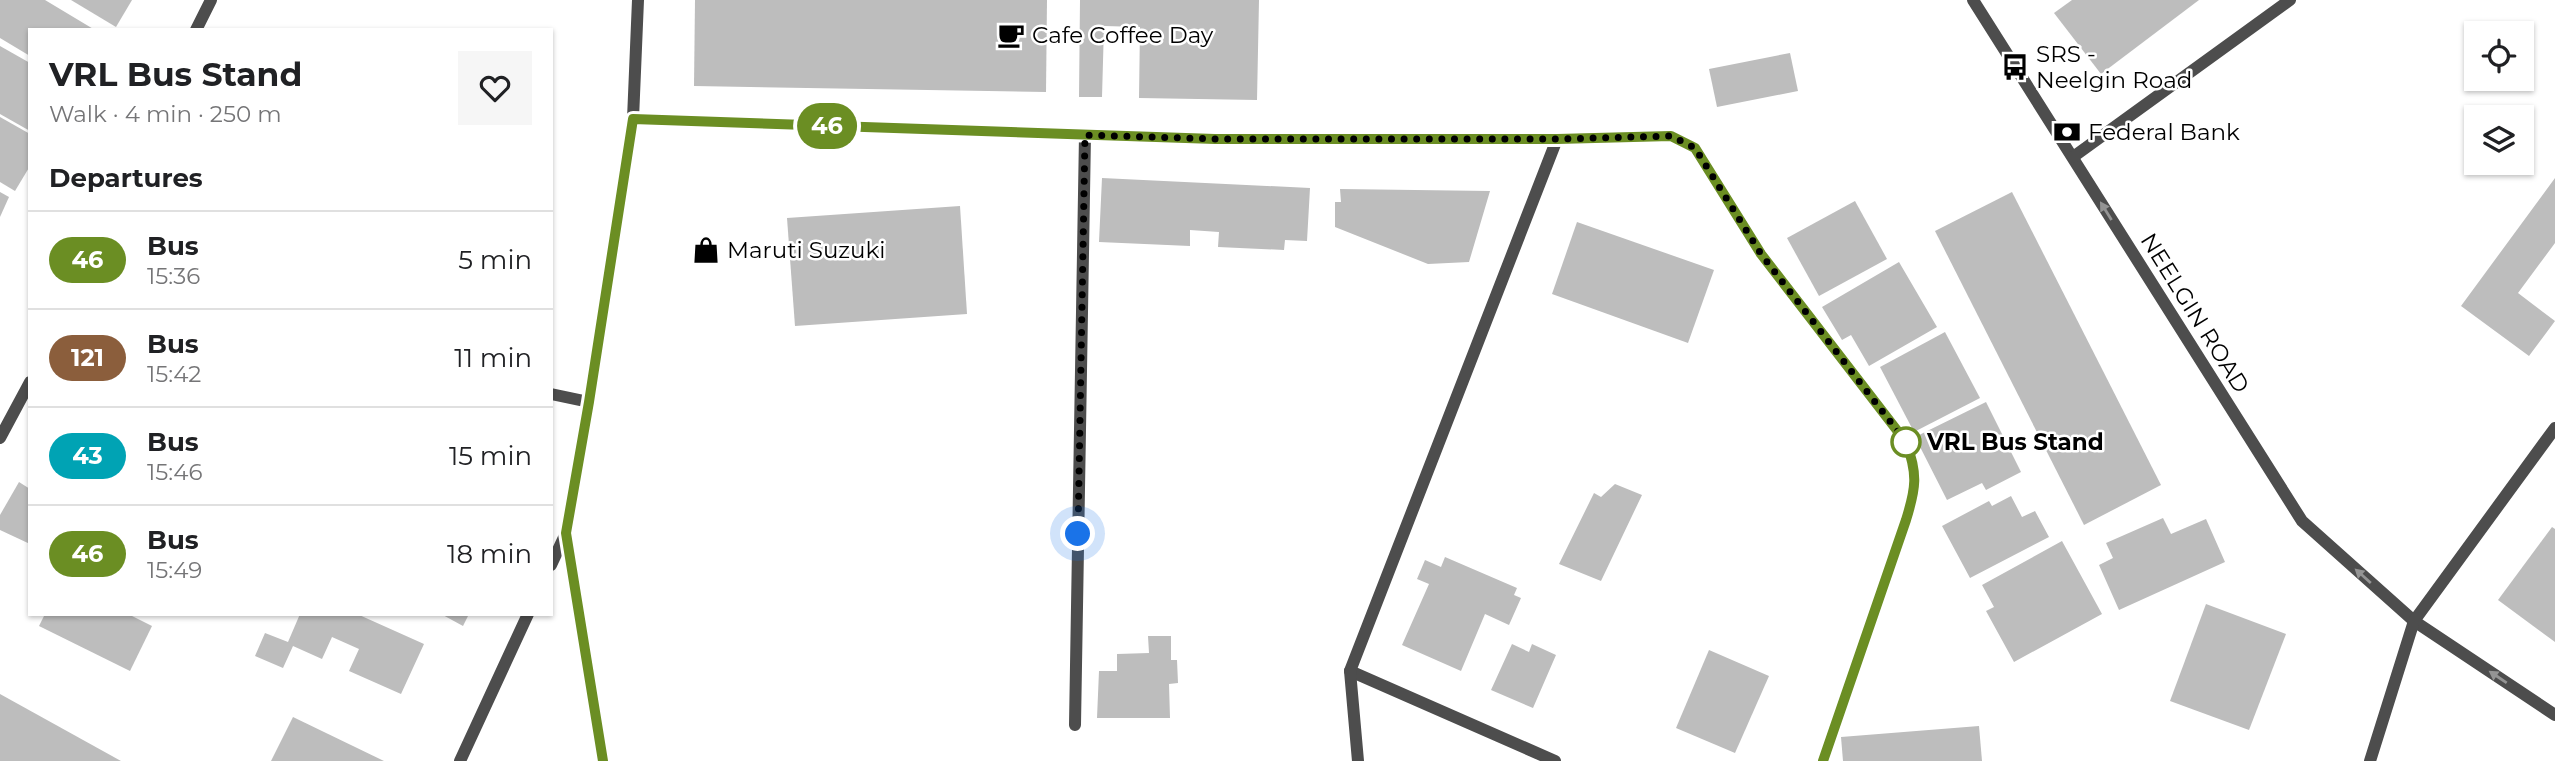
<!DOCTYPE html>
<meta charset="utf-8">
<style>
:root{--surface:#fff;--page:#f6f6f6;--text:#202124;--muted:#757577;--line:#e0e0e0}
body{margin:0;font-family:Montserrat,sans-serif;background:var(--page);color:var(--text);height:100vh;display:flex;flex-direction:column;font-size:26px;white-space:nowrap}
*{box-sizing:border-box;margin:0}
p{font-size:23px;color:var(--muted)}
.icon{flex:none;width:38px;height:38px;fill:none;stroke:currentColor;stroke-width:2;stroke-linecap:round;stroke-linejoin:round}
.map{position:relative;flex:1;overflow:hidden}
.sheet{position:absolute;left:28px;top:28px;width:525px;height:588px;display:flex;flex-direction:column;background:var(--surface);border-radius:0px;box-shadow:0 2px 5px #0004}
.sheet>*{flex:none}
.badge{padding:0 14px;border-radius:23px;font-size:24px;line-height:46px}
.tools{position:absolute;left:2464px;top:21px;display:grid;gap:14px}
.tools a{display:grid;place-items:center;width:70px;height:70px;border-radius:0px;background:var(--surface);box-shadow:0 2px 5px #0004;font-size:35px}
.you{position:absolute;width:35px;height:35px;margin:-18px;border:5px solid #fff;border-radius:50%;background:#1a73e8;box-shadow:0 0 0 10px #1a73e833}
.map>.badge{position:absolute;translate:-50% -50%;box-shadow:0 0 0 4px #fff}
h2{padding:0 21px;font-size:26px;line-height:63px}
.round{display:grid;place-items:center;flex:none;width:74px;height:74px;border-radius:0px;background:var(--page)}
.head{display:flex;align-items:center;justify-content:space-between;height:119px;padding:0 21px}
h1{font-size:33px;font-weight:700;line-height:52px}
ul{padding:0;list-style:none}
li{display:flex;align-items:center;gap:21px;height:98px;padding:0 21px;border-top:2px solid var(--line)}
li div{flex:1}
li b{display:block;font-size:26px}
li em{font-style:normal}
li .badge{min-width:77px;font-weight:700;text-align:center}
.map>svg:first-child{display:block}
.building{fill:#bdbdbd}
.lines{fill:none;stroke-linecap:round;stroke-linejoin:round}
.minor{stroke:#4d4d4d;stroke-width:12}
.oneway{fill:#949494}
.line-casing{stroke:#fff;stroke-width:16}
.line{stroke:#6b8e23;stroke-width:10}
.walk{stroke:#000;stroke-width:7;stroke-dasharray:0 12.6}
.stop-dot{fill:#fff;stroke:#6b8e23;stroke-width:3.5}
.labels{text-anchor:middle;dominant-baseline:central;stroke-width:5;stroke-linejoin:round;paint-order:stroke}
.poi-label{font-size:23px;fill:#000;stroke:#fff;text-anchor:start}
.street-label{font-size:23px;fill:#000;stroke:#fff}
.stop-label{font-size:23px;font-weight:bold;fill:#000;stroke:#fff;text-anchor:start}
</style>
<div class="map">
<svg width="2555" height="761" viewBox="0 0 2555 761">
<rect width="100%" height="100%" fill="#fff"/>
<g class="building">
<path d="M0,0H45L95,30H30V56L0,38Z"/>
<path d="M71,0H132L116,27Z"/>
<path d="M695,0H1047L1046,92L694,86Z"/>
<path d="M1080,0H1259L1257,100L1139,98L1140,27L1104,26L1102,97H1079Z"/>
<path d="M2072,0H2199L2101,74L2054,13Z"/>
<path d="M0,46L30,63V131L0,114Z"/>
<path d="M1790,53L1798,91L1717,107L1709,69Z"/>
<path d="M0,117L30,134V166L15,191L0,182Z"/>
<path d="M1102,178L1310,188L1307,241L1285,240L1284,250L1218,247L1219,232L1190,230V246L1099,242Z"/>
<path d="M2555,178V243L2518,293L2555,321L2529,356L2461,306Z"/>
<path d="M1340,189L1490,191L1469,262L1428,264L1335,227V202H1341Z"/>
<path d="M0,192L9,197L0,217Z"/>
<path d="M2012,192L2161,485L2084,525L1935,231Z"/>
<path d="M1855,201L1887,259L1819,296L1787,238Z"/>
<path d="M960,206L967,314L795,326L787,218Z"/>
<path d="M1577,222L1714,270L1688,343L1552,294Z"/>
<path d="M1899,262L1937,327L1869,366L1851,335L1842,340L1822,307Z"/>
<path d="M1945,332L1980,398L1914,432L1880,367Z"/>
<path d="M1986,402L2021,472L1986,490L1982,483L1947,500L1915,437Z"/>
<path d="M19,482L30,489V544L0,530V515Z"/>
<path d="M1615,484L1642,495L1601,581L1559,564L1594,493L1601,497Z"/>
<path d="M2011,496L2022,517L2035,511L2049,537L1970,578L1942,526L1989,501L1992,506Z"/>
<path d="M2163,518L2171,534L2206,519L2225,562L2119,610L2099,565L2113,558L2106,543Z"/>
<path d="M2552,527L2555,529V642L2498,600Z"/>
<path d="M2062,541L2102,614L2014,662L1986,611L1994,607L1982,585Z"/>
<path d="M1445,557L1517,588L1514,595L1521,598L1509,625L1485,614L1461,671L1402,645L1429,584L1417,579L1425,560L1441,567Z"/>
<path d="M2206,604L2286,634L2249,730L2170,701Z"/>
<path d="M45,614H128L152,626L130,671L39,626Z"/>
<path d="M300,614H357L424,644L401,694L349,671L359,649L332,637L322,659L293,646L283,668L255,656L265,633L288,642Z"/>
<path d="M441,614H469L463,626Z"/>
<path d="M1148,636H1171V660H1177L1178,683L1169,684L1170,718H1097L1099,671H1117V654L1149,653Z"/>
<path d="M1512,644L1529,652L1532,644L1556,655L1533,708L1491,690Z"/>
<path d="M1709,650L1769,676L1735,753L1676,728Z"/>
<path d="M0,694L121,761H0Z"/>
<path d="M293,717L384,761H271Z"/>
<path d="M1979,726L1982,761H1843L1841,737Z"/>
</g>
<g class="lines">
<g class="minor">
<path d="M1973,0L2302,521L2414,621L2555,715"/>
<path d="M196,30L211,0"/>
<path d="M633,119L1215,139H1557L1671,137L1695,147L1761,254L1906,442C1918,474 1916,488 1906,520L1823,761"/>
<path d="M2073,157L2290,0"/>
<path d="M551,394L589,402"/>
<path d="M0,438L30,382"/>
<path d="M566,533L603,761"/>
<path d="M551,565L566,533L589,402L633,119L638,0"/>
<path d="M1350,671L1555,761"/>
<path d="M1075,725L1085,135"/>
<path d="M460,761L528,614"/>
<path d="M1358,761L1350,671L1557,139"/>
<path d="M2370,761L2414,621L2555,428"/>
</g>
</g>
<defs><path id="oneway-solid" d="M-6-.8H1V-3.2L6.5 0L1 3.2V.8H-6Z" transform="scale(1.75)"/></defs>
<g class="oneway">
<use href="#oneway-solid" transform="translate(2106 211) rotate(-122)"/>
<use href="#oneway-solid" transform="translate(2363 576) rotate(-138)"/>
<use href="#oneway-solid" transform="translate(2498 677) rotate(-146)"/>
</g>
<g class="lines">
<defs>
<path id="line" d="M603,761L566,533L589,402L633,119L1215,139H1557L1671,136L1695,148L1761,254L1906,442C1918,474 1916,488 1906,520L1823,761"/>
</defs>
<use href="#line" class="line-casing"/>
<use href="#line" class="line"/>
<path class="walk" d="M1078,534L1085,135L1215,139H1557L1671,136L1695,148L1761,254L1906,442"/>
</g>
<defs>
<symbol id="cafe-bare" viewBox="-9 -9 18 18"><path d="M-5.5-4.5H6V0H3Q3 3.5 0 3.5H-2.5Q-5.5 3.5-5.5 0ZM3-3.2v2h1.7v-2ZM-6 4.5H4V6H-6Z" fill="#000" stroke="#fff" stroke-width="2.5" paint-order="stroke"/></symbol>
<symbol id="bus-bare" viewBox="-9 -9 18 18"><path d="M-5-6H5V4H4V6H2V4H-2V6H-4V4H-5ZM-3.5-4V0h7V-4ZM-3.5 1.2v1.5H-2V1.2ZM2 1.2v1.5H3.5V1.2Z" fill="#000" stroke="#fff" stroke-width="2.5" paint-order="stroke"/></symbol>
<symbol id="bank-bare" viewBox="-9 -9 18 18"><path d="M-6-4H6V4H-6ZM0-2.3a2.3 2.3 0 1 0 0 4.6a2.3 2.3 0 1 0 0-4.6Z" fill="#000" stroke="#fff" stroke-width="2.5" paint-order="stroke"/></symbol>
<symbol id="shop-bare" viewBox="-9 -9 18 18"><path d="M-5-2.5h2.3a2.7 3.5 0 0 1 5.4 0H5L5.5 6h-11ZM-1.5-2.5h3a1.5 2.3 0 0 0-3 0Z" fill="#000" stroke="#fff" stroke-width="2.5" paint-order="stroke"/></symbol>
</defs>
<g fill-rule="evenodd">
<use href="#cafe-bare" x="992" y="16" width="38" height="38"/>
<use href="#bus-bare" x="1996" y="48" width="38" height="38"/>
<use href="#bank-bare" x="2048" y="113" width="38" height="38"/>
<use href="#shop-bare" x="687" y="231" width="38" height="38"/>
</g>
<circle class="stop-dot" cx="1906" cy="442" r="14"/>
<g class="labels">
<g class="poi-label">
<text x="1032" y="35">Cafe Coffee Day</text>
<text x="2036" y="54">SRS -<tspan x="2036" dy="26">Neelgin Road</tspan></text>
<text x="2088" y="132">Federal Bank</text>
<text x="727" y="250">Maruti Suzuki</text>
</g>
<g class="street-label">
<text transform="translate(2195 313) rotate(58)">NEELGIN ROAD</text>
</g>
<g class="stop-label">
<text x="1927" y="442">VRL Bus Stand</text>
</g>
</g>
</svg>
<div class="tools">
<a><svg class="icon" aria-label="locate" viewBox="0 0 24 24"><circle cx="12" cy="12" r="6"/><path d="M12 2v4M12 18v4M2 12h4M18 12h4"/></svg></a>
<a><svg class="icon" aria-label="layers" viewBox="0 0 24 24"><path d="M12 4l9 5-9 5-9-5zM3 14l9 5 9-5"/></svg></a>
</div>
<div class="you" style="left:1078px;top:534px"></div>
<b class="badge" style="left:827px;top:126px;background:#6b8e23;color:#fff">46</b>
<section class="sheet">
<div class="head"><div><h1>VRL Bus Stand</h1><p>Walk · 4 min · 250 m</p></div><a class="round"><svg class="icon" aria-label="heart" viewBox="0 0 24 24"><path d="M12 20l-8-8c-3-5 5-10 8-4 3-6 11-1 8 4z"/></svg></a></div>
<h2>Departures</h2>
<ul>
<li><span class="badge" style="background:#6b8e23;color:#fff">46</span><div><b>Bus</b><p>15:36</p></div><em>5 min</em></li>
<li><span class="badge" style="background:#8b5e3c;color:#fff">121</span><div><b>Bus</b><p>15:42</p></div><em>11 min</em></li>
<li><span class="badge" style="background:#00a3b4;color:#fff">43</span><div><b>Bus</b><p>15:46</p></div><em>15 min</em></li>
<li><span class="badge" style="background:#6b8e23;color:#fff">46</span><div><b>Bus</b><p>15:49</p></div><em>18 min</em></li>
</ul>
</section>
</div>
